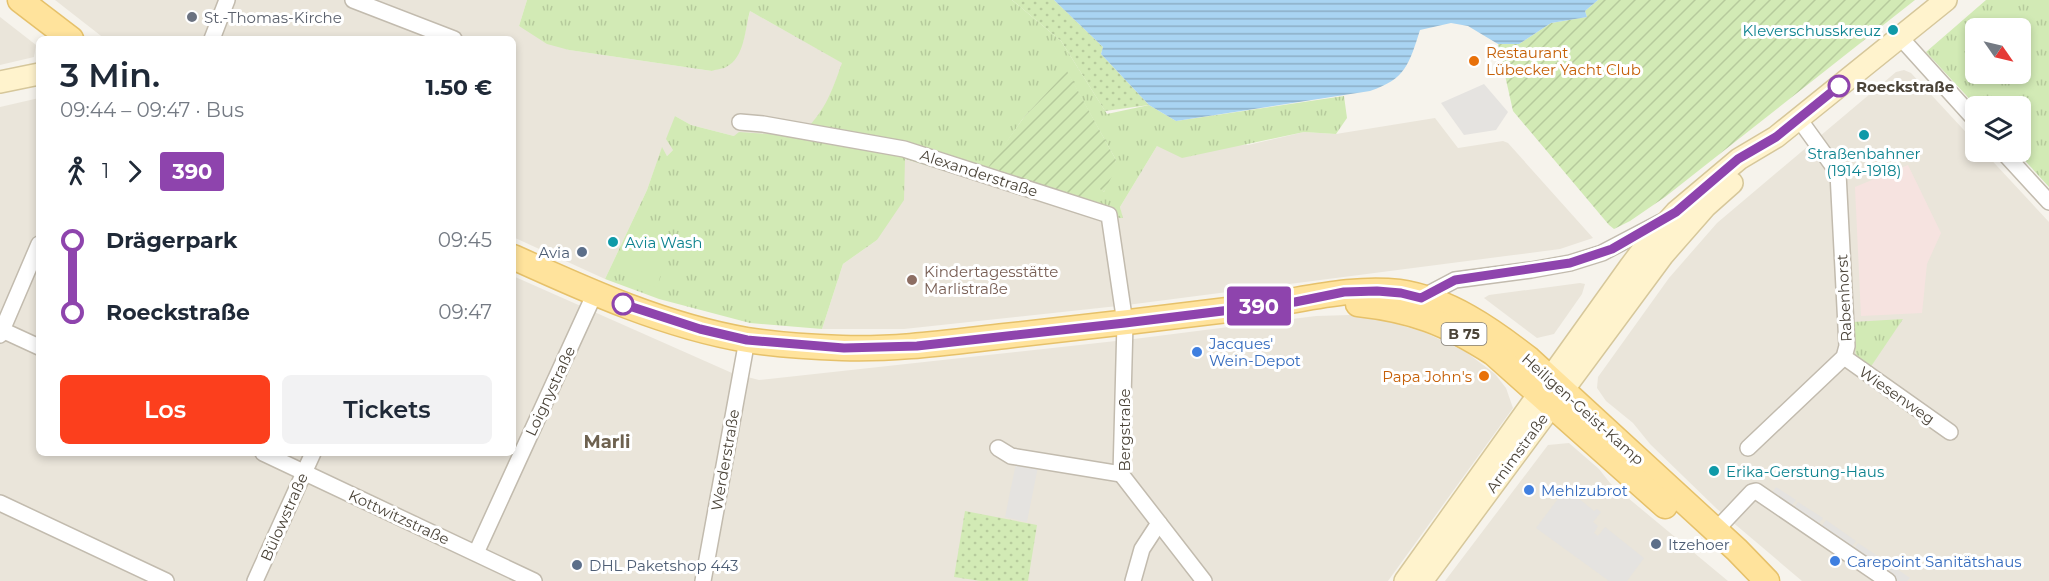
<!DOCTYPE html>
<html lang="de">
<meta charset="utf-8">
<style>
:root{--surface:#fff;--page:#f2f2f3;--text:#1f2937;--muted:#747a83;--accent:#fc3f1d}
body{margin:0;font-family:Montserrat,sans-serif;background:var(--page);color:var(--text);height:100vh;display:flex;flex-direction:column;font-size:22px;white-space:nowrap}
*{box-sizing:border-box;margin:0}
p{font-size:20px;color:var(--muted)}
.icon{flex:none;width:33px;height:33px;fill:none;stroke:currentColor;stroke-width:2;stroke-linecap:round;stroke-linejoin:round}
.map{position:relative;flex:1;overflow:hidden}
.details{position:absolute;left:36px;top:36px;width:480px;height:420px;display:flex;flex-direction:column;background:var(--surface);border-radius:9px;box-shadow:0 3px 9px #0003}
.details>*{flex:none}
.badge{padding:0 12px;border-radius:4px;font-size:21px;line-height:39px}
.needle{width:39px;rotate:124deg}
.buttons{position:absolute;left:1965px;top:18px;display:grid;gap:12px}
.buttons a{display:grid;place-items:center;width:66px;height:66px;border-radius:9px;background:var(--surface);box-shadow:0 3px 9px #0003;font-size:30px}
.map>.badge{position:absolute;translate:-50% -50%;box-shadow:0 0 0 3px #fff}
.legs{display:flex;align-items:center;gap:9px;height:66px;padding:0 24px;font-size:20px}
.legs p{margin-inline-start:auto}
.head{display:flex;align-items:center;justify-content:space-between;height:102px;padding:0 24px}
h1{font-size:33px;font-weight:600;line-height:45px}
.button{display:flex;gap:12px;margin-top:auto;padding:12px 24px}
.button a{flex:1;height:69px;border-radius:9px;background:var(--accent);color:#fff;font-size:24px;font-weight:600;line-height:69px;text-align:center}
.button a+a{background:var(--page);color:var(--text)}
ul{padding:0 24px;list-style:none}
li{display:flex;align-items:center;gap:21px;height:72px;font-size:22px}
li i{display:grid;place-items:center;width:9px;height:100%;margin:0 8px;background:currentColor}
li i::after{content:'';width:15px;height:15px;margin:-8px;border:4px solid;border-radius:50%;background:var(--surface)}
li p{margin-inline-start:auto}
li:first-child i{background:linear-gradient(#0000 50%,currentColor 0)}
li:last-child i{background:linear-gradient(currentColor 50%,#0000 0)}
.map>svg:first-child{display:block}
.residential{fill:#eae5da}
.medical{fill:#f6e3e0}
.grass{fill:url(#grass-dots)}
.park{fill:url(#park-tufts);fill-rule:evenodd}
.garden{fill:url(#garden-furrows)}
.pitch{fill:#d2eab5}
.parking{fill:#e5e3e0}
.water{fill:url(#water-rules)}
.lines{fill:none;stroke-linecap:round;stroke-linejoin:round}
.minor-casing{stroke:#c2bbae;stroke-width:18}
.secondary-casing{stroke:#d6c79b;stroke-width:24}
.primary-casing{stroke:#e6c16a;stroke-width:27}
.minor{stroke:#fff;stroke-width:15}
.secondary{stroke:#fff3cd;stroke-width:21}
.primary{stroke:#ffe39c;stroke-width:24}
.line-1-casing{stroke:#fff;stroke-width:14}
.line-1{stroke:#8e44ad;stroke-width:9}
.worship-dot{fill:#6b7280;stroke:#fff;stroke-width:2}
.culture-dot{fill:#0f9aa8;stroke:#fff;stroke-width:2}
.food-dot{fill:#e8710a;stroke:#fff;stroke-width:2}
.stop-1-dot{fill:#fff;stroke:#8e44ad;stroke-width:3}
.service-dot{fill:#5c6f8a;stroke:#fff;stroke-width:2}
.education-dot{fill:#8d6e63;stroke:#fff;stroke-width:2}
.shop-dot{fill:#3f7fe0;stroke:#fff;stroke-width:2}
.labels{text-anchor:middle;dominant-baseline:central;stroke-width:6;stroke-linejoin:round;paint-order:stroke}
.shield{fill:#fff;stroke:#817c74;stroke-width:1.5}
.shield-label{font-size:14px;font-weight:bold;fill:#4b4439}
.worship-label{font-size:15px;fill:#5b616d;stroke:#fff;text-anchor:start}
.culture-label{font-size:15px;fill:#0d838f;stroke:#fff;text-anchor:start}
.food-label{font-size:15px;fill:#c56008;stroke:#fff;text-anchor:start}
.stop-label{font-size:15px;font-weight:bold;fill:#4b4439;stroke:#fff;text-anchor:start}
.street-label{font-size:15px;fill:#4b4439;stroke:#fff}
.service-label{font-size:15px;fill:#4e5e75;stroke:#fff;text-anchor:start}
.education-label{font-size:15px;fill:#785e54;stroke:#fff;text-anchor:start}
.shop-label{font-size:15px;fill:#366cbe;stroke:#fff;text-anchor:start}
.quarter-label{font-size:18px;font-weight:bold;fill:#6e6250;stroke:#fff}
</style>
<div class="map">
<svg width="2049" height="581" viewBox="0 0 2049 581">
<defs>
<pattern id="grass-dots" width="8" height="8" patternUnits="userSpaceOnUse" patternTransform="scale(1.5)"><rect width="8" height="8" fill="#d2eab5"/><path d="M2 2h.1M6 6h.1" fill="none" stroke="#b6ca9c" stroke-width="1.8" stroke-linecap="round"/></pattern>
<pattern id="park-tufts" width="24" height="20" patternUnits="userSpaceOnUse" patternTransform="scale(1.5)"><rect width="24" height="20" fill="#d2eab5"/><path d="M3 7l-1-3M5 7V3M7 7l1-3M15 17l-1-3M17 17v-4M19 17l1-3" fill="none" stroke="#b6ca9c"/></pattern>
<pattern id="garden-furrows" width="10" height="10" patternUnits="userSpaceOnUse" patternTransform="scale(1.5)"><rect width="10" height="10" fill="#d2eab5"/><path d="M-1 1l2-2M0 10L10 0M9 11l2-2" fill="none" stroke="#b6ca9c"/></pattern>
<pattern id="water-rules" width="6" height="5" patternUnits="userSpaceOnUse" patternTransform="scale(1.5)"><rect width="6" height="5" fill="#a9d4f2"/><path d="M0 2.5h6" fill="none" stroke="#8caec5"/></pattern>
</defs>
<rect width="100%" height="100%" fill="#f6f3ec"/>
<g class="residential">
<path d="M55,0H527L519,26L569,50L712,71L743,42L750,11L843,63L826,105L810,126L799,136H734L691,125L675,116L673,150L667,156L662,148L647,190L605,279L513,237V39H105Z"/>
<path d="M0,17L36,45L34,57L0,65Z"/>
<path d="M1904,70L1911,73L1975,142L1976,152H1984L2049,222V581H1802L1717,509L1650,444L1633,423L1606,401L1597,388L1598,377L1669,278L1717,223L1896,72Z"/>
<path d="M39,98V453H513V276L732,373L759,380L1134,339L1316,316L1350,315L1386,321L1424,332L1466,352L1495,374L1506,388L1513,408L1388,581H0V107Z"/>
<path d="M1435,118L1458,148L1503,141L1508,143L1593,238L1560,249L1127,305L904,329H822L843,264L877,240L905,159L1099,217H1122L1120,207L1157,146L1248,145L1304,132L1336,134Z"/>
<path d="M1580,283L1585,284L1582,294L1554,334L1537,338L1484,298L1489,295Z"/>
<path d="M1569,443L1599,469L1610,483L1728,581H1445L1548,445Z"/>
</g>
<path class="medical" d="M1908,165L1941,233L1927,264L1922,313L1861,316L1855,187Z"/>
<g class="grass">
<path d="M1012,0H1054L1103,47L1101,54L1149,105L1105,111L1061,41Z"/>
<path d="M965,511L1037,525L1028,581H981L954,577Z"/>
</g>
<g class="park">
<path d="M527,0H1012L1061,41L1107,114L1149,105L1176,121L1344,96L1347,118L1336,134L1304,132L1182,158L1157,146L1120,207L1123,218L1099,217L905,159L904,200L877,240L843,264L822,329L750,323L659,299L605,279L647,190L662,147L667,156L673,150L666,139L675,116L691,125L734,136L739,132L799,136C825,112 830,96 842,63L750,11C745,28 745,58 726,67C723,69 717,69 712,71L569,50L547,44L519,26ZM1067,72L1116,160L1104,192L1097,186L988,169L1024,117Z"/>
<path d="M1986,0H2049V187L2017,152H2020V106H1976L1926,52ZM2020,28V74H1976V28Z"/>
<path d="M1903,319L1870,368L1856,358L1853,322Z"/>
</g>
<g class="garden">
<path d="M1598,0H1915L1665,197L1630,221L1614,229L1609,225L1513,111L1498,44H1519L1551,23L1587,17L1585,11Z"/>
<path d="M1067,71L1116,160L1113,174L1104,192L1097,187L1088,199L987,169L1024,117Z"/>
</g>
<path class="pitch" d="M634,223L662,239L665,259L657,288L613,270Z"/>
<g class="parking">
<path d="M1484,84L1508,112L1496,130L1464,135L1441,103Z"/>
<path d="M1016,463L1038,467L1027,522L1005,517Z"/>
<path d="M1776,487L1796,500L1787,512L1768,498Z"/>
<path d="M1566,488L1594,511L1597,509L1601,512L1593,522L1598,526L1594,533L1598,536L1605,527L1644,558L1627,581H1609L1536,528Z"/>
<path d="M1798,502L1823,518L1814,530L1790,514Z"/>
<path d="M1826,520L1856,541L1847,553L1817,532Z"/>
<path d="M1858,543L1884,560L1876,572L1850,555Z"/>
<path d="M1887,562L1910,578L1907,581H1888L1879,575Z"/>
</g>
<path class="water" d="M1054,0H1598L1585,11L1587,17L1551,23L1519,44H1498L1468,26L1451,23L1420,30C1409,64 1406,79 1370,91L1176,121L1149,105L1101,54L1103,47Z"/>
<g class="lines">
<defs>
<g id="minor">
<path d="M353,0L454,39"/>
<path d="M1900,37L1976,121"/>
<path d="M212,39L227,0"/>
<path d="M740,122L763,124L904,149L1109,215L1125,323L1121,474L1204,581"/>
<path d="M2003,152L2049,202"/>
<path d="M1421,298L1455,280L1531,270L1570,263L1602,253L1661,222"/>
<path d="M2,330L39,347"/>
<path d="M0,335L39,244"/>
<path d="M1844,357L1950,432"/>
<path d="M998,448L1011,456L1121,474"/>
<path d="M1748,448L1844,357L1847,346L1838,173L1799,119"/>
<path d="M263,453L534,581"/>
<path d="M0,503L166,581"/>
<path d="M1716,530L1752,492L1756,491L1888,581"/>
<path d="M476,553L595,293"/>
<path d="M255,581L313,453"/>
<path d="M703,581L747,340"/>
<path d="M1133,581L1142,549L1159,523"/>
</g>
<g id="secondary">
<path d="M0,82L39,74"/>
<path d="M1405,581L1629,268L1647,244L1676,212L1739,159L1776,137L1946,0"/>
<path d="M1422,581L1663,255L1705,207L1732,183"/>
</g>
<g id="primary">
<path d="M20,0L71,39"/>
<path d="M513,257C588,291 665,326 747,340C778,345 810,347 842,348C896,350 951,342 1005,336C1087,327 1170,317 1252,307C1300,301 1351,286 1399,292C1448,299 1492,330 1529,359L1737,550L1767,581"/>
<path d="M1358,304C1413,310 1446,323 1493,353L1665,506"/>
</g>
</defs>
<use href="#minor" class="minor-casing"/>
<use href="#secondary" class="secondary-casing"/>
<use href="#primary" class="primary-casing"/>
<use href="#minor" class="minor"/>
<use href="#secondary" class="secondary"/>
<use href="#primary" class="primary"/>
</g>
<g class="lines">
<defs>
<path id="line-1" d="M623,304L700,329L747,340L844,348L917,346L1125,323L1295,302L1344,292L1377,291L1401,293L1421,298L1455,280L1570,263L1612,249L1676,212L1738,159L1776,137L1839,86"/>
</defs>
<use href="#line-1" class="line-1-casing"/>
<use href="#line-1" class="line-1"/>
</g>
<circle class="worship-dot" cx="192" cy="17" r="6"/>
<g class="culture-dot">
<circle cx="1893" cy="30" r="6"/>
<circle cx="1864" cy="135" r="6"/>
<circle cx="613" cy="242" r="6"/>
<circle cx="1714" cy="471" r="6"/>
</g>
<g class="food-dot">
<circle cx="1474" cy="61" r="6"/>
<circle cx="1484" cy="376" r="6"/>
</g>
<g class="stop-1-dot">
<circle cx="1839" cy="86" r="10"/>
<circle cx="623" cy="304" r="10"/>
</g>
<g class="service-dot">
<circle cx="582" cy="252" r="6"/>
<circle cx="1656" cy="544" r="6"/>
<circle cx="577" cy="565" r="6"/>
</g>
<circle class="education-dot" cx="912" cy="280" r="6"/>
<g class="shop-dot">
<circle cx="1197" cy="352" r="6"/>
<circle cx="1529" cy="490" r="6"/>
<circle cx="1835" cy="561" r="6"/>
</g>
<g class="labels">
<rect class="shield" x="1441.5" y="323" width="45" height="22" rx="4.5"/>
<g class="shield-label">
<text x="1464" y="334">B 75</text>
</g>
<g class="worship-label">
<text x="204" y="17">St.-Thomas-Kirche</text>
</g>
<g class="culture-label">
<text x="1881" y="30" text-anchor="end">Kleverschusskreuz</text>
<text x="1864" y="153" text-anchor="middle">Straßenbahner<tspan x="1864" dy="17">(1914-1918)</tspan></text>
<text x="625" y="242">Avia Wash</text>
<text x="1726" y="471">Erika-Gerstung-Haus</text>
</g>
<g class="food-label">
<text x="1486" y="52">Restaurant<tspan x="1486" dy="17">Lübecker Yacht Club</tspan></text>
<text x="1472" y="376" text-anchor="end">Papa John's</text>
</g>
<g class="stop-label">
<text x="1856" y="86">Roeckstraße</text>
</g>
<g class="street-label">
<text transform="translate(979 173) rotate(18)">Alexanderstraße</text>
<text transform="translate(1844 298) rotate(-93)">Rabenhorst</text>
<text transform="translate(550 391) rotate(-65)">Loignystraße</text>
<text transform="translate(1897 395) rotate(35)">Wiesenweg</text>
<text transform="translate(1583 409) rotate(42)">Heiligen-Geist-Kamp</text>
<text transform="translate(1124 430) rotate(-90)">Bergstraße</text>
<text transform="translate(1517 453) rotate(-54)">Arnimstraße</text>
<text transform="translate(725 460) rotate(-80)">Werderstraße</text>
<text transform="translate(284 517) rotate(-66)">Bülowstraße</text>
<text transform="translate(399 517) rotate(25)">Kottwitzstraße</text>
</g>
<g class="service-label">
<text x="570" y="252" text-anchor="end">Avia</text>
<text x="1668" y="544">Itzehoer</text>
<text x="589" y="565">DHL Paketshop 443</text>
</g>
<g class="education-label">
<text x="924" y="271">Kindertagesstätte<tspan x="924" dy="17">Marlistraße</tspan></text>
</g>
<g class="shop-label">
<text x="1209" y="343">Jacques'<tspan x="1209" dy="17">Wein-Depot</tspan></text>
<text x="1541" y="490">Mehlzubrot</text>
<text x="1847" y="561">Carepoint Sanitätshaus</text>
</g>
<g class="quarter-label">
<text x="607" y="442">Marli</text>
</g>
</g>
</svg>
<div class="buttons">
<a><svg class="needle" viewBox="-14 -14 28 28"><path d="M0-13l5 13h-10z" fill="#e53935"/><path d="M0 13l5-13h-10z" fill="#747a83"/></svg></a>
<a><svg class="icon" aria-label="layers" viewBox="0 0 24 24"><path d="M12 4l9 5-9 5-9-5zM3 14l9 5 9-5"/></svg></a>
</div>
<b class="badge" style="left:1259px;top:306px;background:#8e44ad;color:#fff">390</b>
<section class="details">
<div class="head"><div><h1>3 Min.</h1><p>09:44 – 09:47 · Bus</p></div><b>1.50 €</b></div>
<div class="legs"><svg class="icon" aria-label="walk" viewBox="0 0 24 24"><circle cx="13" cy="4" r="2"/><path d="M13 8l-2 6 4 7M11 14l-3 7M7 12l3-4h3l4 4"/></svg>1<svg class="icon" aria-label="forward" viewBox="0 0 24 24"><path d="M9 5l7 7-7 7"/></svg><b class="badge" style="background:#8e44ad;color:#fff">390</b></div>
<ul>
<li><i style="color:#8e44ad"></i><b>Drägerpark</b><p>09:45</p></li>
<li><i style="color:#8e44ad"></i><b>Roeckstraße</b><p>09:47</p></li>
</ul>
<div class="button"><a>Los</a><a>Tickets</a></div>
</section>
</div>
